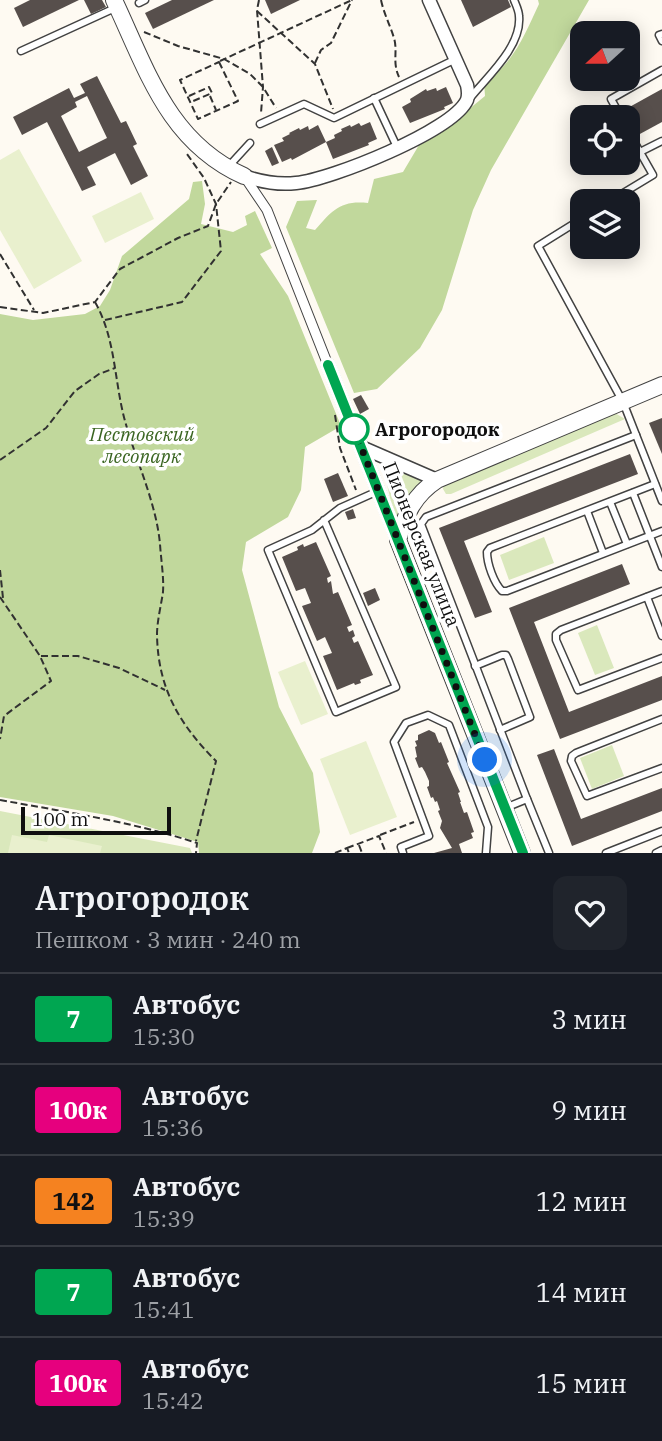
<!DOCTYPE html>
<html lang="ru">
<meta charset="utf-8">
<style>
:root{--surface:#171b24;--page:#20242c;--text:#f1f3f6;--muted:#9ea1a6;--line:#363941}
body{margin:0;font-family:"IBM Plex Serif",serif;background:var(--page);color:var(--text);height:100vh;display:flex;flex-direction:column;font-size:26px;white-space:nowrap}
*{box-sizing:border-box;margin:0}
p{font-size:23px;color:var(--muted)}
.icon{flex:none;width:38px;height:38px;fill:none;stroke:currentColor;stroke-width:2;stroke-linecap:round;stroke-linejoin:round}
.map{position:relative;height:853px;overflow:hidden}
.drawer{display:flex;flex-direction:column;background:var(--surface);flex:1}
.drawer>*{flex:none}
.badge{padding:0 14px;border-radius:5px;font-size:24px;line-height:46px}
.needle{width:46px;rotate:249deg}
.tools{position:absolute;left:570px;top:21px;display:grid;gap:14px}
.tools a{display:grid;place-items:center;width:70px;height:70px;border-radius:14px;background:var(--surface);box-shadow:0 4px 18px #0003;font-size:35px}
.scale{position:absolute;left:21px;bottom:18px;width:150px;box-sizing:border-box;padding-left:7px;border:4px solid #0f0f0f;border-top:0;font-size:19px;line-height:24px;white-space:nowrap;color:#0f0f0f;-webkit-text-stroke:5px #fff;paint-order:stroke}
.you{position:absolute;width:35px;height:35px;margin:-18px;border:5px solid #fff;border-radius:50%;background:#1a73e8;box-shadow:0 0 0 10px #1a73e833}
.map>.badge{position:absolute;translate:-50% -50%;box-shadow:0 0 0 4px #fff}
.round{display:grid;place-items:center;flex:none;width:74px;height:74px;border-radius:14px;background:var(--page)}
.head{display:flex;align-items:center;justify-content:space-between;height:119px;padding:0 35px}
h1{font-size:33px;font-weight:600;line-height:52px}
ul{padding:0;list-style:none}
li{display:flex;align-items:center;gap:21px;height:91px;padding:0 35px;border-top:2px solid var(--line)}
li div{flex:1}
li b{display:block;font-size:26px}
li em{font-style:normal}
li .badge{min-width:77px;font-weight:700;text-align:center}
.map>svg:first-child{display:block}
.green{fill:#dae8bc}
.forest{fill:#c1d89c}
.pitch{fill:#e9f0ce}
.building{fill:#574f4c;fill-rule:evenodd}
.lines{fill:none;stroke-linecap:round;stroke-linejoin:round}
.service-casing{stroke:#424242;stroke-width:9}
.pedestrian-casing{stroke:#424242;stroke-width:11}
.minor-casing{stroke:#424242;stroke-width:15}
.tertiary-casing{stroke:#424242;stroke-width:18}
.path{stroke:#313131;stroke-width:2;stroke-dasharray:7 3.5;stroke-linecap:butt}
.service{stroke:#fff;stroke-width:6}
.pedestrian{stroke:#fff;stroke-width:9}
.minor{stroke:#fff;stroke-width:12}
.tertiary{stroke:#fff;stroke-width:16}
.line-casing{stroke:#fff;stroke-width:16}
.line{stroke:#00a651;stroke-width:10}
.walk{stroke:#0f0f0f;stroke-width:7;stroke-dasharray:0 12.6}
.stop-dot{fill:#fff;stroke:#00a651;stroke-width:3.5}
.labels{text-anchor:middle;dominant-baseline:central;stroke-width:7;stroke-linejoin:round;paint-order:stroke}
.stop-label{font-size:19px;font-weight:bold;fill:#0f0f0f;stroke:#fff;text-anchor:start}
.park-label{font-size:19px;font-style:italic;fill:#3a6521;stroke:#fff}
.street-label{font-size:19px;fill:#0f0f0f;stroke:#fff}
</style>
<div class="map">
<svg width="662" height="853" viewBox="0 0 662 853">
<rect width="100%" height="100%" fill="#fefaf2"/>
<g class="green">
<path d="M615,413L625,419L451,494H446L443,489L444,483Z"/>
<path d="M385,463L420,480L421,483L399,516L394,515L383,467Z"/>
<path d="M544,537L554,563L509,580L500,555Z"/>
<path d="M597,625L614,668L595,675L578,633Z"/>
<path d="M612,745L624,776L592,789L580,758Z"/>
<path d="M0,811L190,848L192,853H0Z"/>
</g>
<g class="forest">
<path d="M538,0H589L491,170L473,210L442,310L420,348L377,389L354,393L286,227L297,201L317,200L306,228L315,230C332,211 340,200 368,203L374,179L403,172L419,145L446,128L485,96L484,82C513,65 525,34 539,4Z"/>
<path d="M202,181L205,204L201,224L233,232L247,225L245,216L255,211L272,248L260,254L288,296L341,426L305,447L301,490L288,517L246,542L242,570L279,707L313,773L320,832L312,853H199L198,842L113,816L0,797V314L33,320L85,314L100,306L110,290L122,256L189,199L193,182Z"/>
</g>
<g class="pitch">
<path d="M19,149L82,261L34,289L0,230V160Z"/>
<path d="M141,192L154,219L105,243L92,216Z"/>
<path d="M305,661L328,714L301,725L278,672Z"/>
<path d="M366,741L397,817L350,835L320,759Z"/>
<path d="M12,835L47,842L49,835L102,846L100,853H8Z"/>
</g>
<g class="building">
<path d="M30,0H79L23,27L14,8Z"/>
<path d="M84,0H102L106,7L91,14Z"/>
<path d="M172,0H214L153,29L145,13Z"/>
<path d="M265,0H300L271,14Z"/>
<path d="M461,0H508L511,7L473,27Z"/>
<path d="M97,76L121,123L126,121L137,144L133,146L148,176L131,185L115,153L87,167L96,185L82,191L47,122L22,135L13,117L69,88L74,98L85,93L80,84ZM87,96L107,138L79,152L61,116L77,107L75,102Z"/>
<path d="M446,87L453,103L444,107L445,109L410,123L402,107L411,102L410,99L426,89L427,91L436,88L437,91Z"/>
<path d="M662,89V122L638,135L624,110Z"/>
<path d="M370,122L377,139L368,143L369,145L333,159L326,142L335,138L334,135L342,131L341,129L350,125L351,127L359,123L361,126Z"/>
<path d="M318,125L326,142L292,160L291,158L282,162L274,145L284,141L282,138L290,134L289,133L299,128L300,130L308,126L309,130Z"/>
<path d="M272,147L279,163L272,166L265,151Z"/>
<path d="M361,395L369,409L360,414L353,399Z"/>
<path d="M662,418V454L649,423Z"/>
<path d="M630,454L638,474L464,541L492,612L475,618L439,528Z"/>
<path d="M338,473L348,496L333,502L324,479Z"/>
<path d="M353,509L356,518L348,520L345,512Z"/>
<path d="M316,542L331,576L327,578L328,583L331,581L333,594L338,592L352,625L347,627L349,632L353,630L355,636L352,638L354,643L358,641L373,675L360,680L361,683L355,685L354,683L337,690L323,656L332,653L325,637L317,641L302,606L311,603L305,588L296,591L282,557L298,550L297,547L303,544L304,547Z"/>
<path d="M622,564L630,584L534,622L569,712L662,676V700L560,739L509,608Z"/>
<path d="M375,588L380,600L368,606L363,593Z"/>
<path d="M429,730L435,733L439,743L441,742L449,762L447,763L460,792L458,793L461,802H460L464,813L467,812L474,832L471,833L473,838L459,844L462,853H434L452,848L440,828L442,821L438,811L440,810L437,801L435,802L433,797L431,798L427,787L429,786V781L425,772L422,767L419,768L415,758L417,757L415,747L417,746L415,741L418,740V735Z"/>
<path d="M554,749L581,819L662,788V811L572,846L537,755Z"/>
</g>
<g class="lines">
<defs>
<g id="service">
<path d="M139,3L145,0"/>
<path d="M662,34L659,35L662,41"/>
<path d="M21,51L115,8"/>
<path d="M471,97C488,76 522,46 519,16C519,11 516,5 514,0"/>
<path d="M374,98L397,147"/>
<path d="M621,117L611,99L662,70"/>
<path d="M260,124L304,104L334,118L456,59"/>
<path d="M640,152L662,141"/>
<path d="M228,167L250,143"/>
<path d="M610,201L653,175L628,131"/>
<path d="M583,218L538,246L623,402L662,501"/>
<path d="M655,484L490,548L487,552C487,564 494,583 502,591H507L662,531"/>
<path d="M633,493L662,567"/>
<path d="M610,502L627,544"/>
<path d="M587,511L603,553"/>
<path d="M324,520L396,687L336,712L268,550L312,530L340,508L378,491"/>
<path d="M662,591L561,630L556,634V640L578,690L662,658"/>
<path d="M647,597L662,636"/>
<path d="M475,666L502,655H506L508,659L530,717L500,730"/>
<path d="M662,719L576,753L572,756L571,761L587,796L662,768"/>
<path d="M527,799L421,524L426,517L636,435"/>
<path d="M505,808L527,799L549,853"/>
<path d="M403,853L401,847L429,836L394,742L406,723L428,715L449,725L488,827L486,853"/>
<path d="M606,853L662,831"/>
<path d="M656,853L662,850"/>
</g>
<path id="pedestrian" d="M244,176L267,210L328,365"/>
<g id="minor">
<path d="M244,176C261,182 277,185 296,183C330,180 453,131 467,100C469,94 468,90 467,85L429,0"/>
<path d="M328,365L398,540"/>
<path d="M361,447L437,480"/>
</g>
<g id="tertiary">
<path d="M114,0C147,70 168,142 244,176"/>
<path d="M522,853L398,540C405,515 414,495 437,480L662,385"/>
</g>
</defs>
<use href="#service" class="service-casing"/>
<use href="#pedestrian" class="pedestrian-casing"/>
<use href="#minor" class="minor-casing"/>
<use href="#tertiary" class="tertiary-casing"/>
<g class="path">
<path d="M259,0L257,10L263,87L261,113"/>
<path d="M381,0C384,14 390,25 394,38C398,52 392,62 399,77"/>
<path d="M257,11L315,64L333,109"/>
<path d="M144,32L178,46L224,59L250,74L263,87L276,108"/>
<path d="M220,61L352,0"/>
<path d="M219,62L238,101L198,119L180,80Z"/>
<path d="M315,63L321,50L331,43L352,0"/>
<path d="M189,96L209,87L212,93L191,102"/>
<path d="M210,96L216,110"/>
<path d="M0,254L34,310"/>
<path d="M95,302C116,339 114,381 125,421C136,461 156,502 160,544C161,560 164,577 163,592C161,606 157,621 157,635C158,688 179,724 216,761L196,841"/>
<path d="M0,307L43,313L95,302L120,269L178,238L208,226L216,204L231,182"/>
<path d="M105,320L182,302L221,251L216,204L204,178L187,154"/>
<path d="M335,415L340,448L356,490"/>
<path d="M0,460L46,428L75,391L99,374L115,368"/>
<path d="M0,570L3,598"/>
<path d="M0,597L40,656L51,681L4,716L0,739"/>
<path d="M41,656H78L119,668L165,690"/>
<path d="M0,800C66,812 133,822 197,843L196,853"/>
<path d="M380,835L414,822"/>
<path d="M359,845L362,853"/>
<path d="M347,848L379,836L386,853"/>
<path d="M335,853L347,848L349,853"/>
</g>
<use href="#service" class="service"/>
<use href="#pedestrian" class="pedestrian"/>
<use href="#minor" class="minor"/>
<use href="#tertiary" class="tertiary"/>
</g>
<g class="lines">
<defs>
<path id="line" d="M328,365L523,853"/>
</defs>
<use href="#line" class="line-casing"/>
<use href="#line" class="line"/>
<path class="walk" d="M354,429L485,760"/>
</g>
<circle class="stop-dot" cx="354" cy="429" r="14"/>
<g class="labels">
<g class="stop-label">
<text x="375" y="429">Агрогородок</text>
</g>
<g class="park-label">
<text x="142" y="434">Пестовский<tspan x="142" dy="22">лесопарк</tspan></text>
</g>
<g class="street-label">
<text transform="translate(422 544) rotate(68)">Пионерская улица</text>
</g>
</g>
</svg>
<div class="tools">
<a><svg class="needle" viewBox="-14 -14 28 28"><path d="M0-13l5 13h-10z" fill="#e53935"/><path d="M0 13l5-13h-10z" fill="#9ea1a6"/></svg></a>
<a><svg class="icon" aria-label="locate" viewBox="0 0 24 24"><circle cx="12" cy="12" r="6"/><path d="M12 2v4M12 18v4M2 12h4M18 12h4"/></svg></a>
<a><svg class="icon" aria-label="layers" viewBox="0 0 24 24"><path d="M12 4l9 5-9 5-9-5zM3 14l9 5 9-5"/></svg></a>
</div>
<div class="scale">100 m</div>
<div class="you" style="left:485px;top:760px"></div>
</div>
<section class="drawer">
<div class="head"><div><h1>Агрогородок</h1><p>Пешком · 3 мин · 240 m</p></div><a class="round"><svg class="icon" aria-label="heart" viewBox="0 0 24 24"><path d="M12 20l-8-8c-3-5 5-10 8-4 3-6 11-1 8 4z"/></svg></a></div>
<ul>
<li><span class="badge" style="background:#00a651;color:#fff">7</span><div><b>Автобус</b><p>15:30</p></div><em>3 мин</em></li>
<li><span class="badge" style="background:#e6007e;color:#fff">100к</span><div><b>Автобус</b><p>15:36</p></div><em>9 мин</em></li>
<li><span class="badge" style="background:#f58220;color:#111">142</span><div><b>Автобус</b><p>15:39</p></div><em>12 мин</em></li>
<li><span class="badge" style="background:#00a651;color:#fff">7</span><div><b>Автобус</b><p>15:41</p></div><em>14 мин</em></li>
<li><span class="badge" style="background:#e6007e;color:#fff">100к</span><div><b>Автобус</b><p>15:42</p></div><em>15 мин</em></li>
</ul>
</section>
